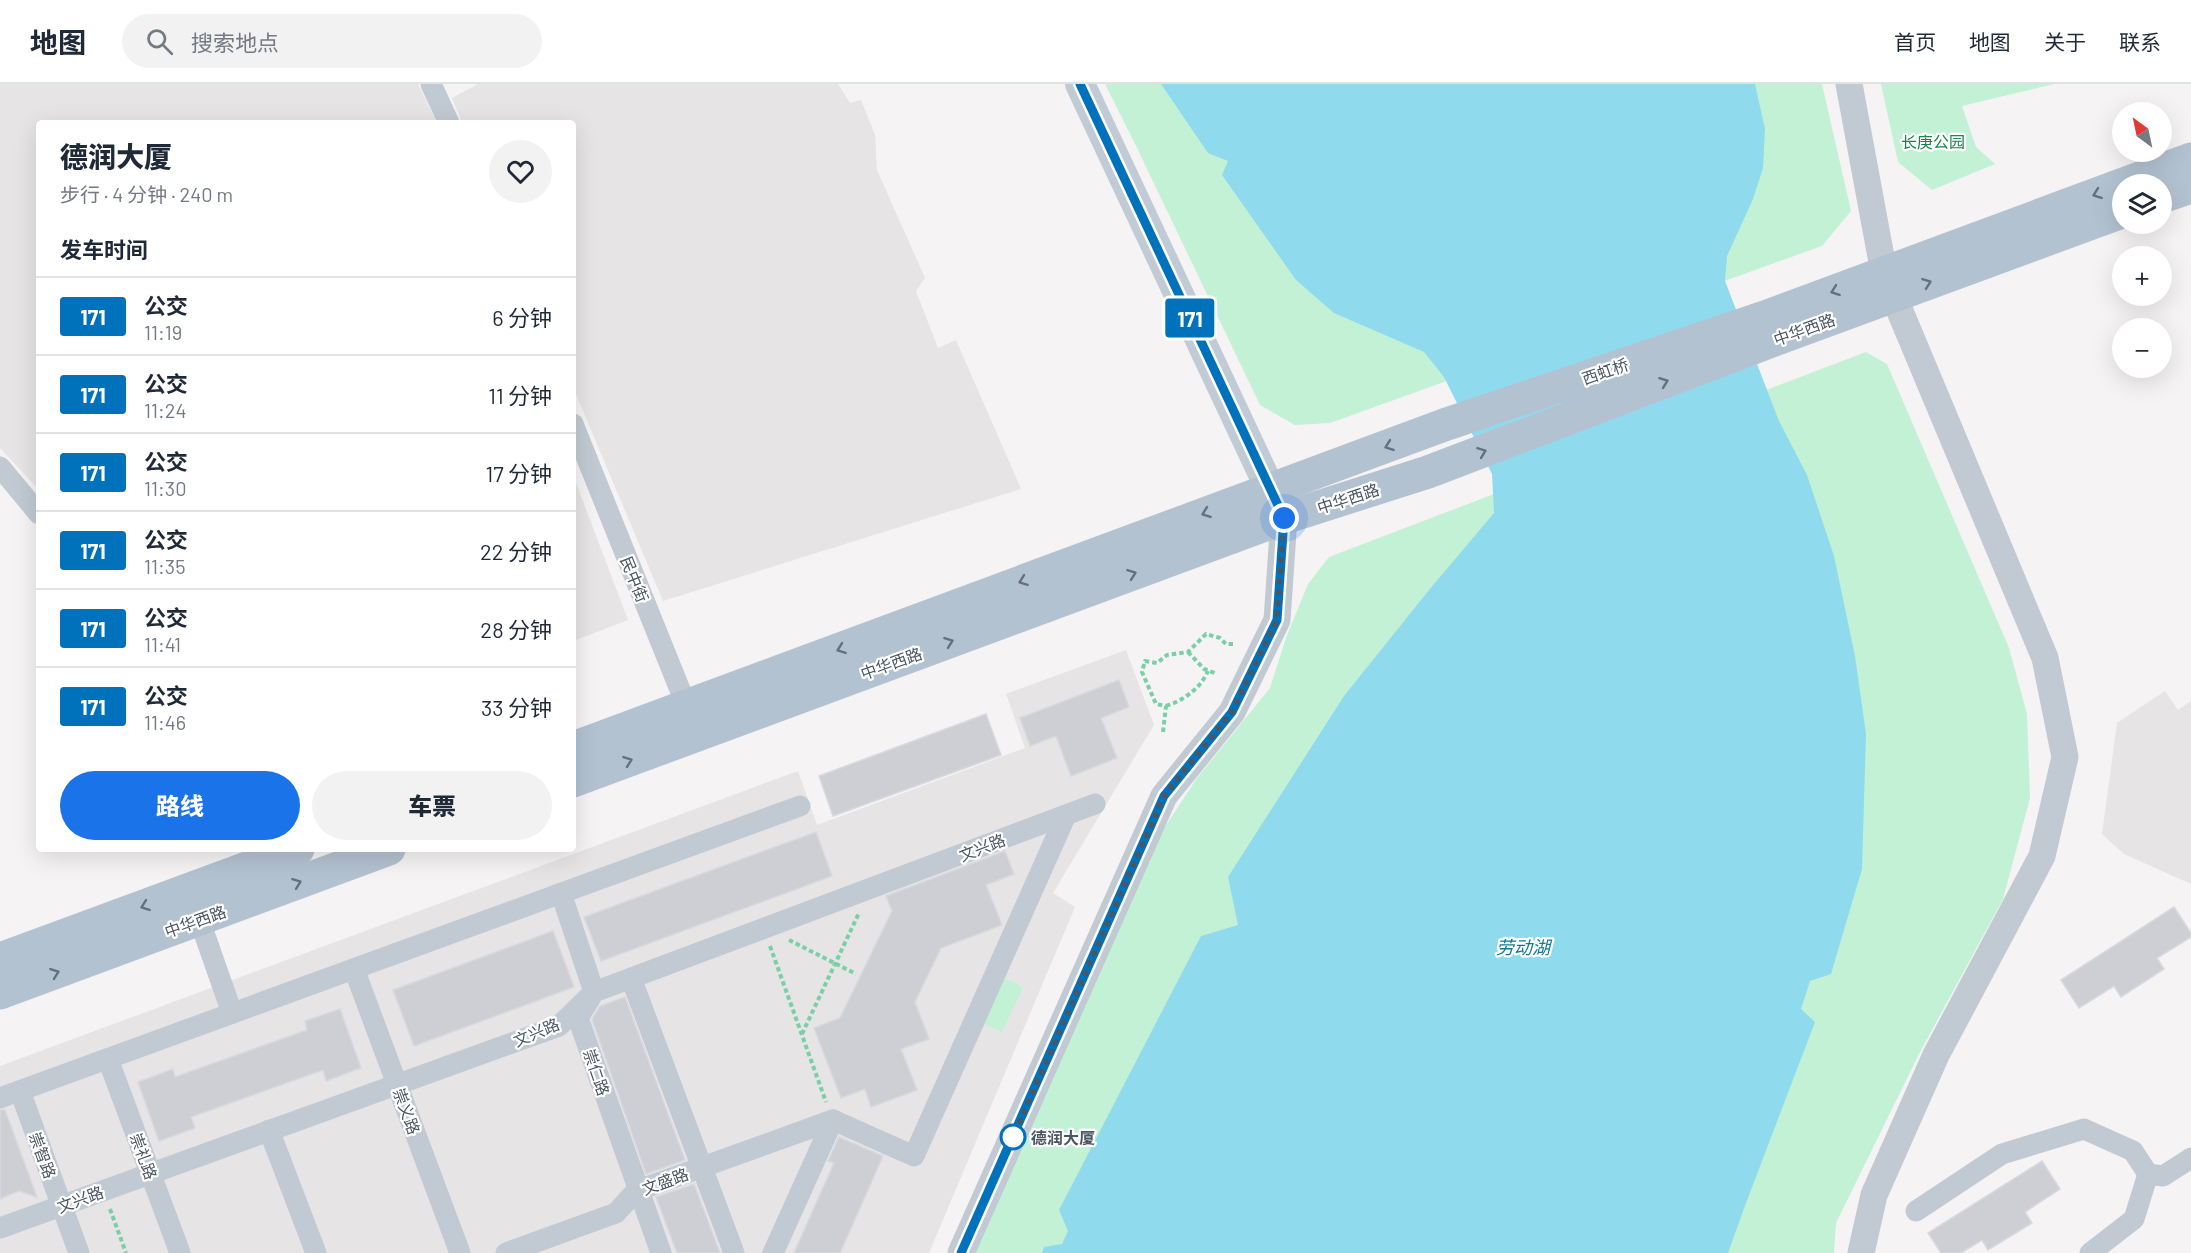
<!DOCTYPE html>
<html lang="zh">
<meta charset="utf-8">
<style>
:root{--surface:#fff;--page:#f2f2f3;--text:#1f2937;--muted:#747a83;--line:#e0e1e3;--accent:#1a73e8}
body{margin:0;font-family:Barlow,"Noto Sans SC",sans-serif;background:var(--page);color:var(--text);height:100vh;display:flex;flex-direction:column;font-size:22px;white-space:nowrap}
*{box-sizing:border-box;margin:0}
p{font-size:20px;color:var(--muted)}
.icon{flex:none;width:33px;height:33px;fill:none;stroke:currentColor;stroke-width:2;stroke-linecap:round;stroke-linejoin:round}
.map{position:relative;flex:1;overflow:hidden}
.details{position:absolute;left:36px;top:36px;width:540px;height:732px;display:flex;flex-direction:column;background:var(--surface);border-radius:6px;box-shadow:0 6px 24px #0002}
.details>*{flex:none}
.badge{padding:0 12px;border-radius:4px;font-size:21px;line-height:39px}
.needle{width:39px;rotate:327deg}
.controls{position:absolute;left:2112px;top:18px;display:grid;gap:12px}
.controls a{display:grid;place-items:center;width:60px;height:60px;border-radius:50%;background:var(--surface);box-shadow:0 6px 24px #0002;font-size:30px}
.you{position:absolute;width:30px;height:30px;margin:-15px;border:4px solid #fff;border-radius:50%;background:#1a73e8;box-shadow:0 0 0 9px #1a73e833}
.map>.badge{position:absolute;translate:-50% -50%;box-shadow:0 0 0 3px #fff}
h2{padding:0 24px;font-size:22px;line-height:54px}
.round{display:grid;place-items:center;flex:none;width:63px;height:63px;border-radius:32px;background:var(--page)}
.summary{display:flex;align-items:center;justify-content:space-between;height:102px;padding:0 24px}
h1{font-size:28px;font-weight:800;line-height:45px}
.cta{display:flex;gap:12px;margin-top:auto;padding:12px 24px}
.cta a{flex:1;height:69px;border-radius:36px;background:var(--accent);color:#fff;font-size:24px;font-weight:800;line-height:69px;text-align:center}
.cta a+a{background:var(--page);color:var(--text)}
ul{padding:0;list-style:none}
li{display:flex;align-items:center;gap:18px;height:78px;padding:0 24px;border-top:2px solid var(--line)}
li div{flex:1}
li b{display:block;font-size:22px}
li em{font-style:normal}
li .badge{min-width:66px;font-weight:700;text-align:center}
header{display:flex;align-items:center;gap:36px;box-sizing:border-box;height:84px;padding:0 30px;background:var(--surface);border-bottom:2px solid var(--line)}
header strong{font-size:28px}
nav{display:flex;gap:33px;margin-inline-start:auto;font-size:21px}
.search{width:420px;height:54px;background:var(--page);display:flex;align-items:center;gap:15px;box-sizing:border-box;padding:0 21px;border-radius:33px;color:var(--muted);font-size:22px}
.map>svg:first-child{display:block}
.education{fill:#e6e4e5}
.green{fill:#c3f1d5}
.water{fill:#90daee}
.building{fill:#cdcfd5;stroke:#d7d9de;stroke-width:1.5}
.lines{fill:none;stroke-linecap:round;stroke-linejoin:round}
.path{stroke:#7ad0a6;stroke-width:4;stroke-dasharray:4.5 3;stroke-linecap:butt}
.minor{stroke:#c1cad2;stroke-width:21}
.tertiary{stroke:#c1cad2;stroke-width:27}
.secondary{stroke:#c1cbd6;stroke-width:30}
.primary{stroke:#b3c2d1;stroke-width:33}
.oneway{stroke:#64717d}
.line-casing{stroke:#fff;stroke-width:14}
.line{stroke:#0072bc;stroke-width:9}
.walk{stroke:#4a5661;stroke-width:6;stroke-dasharray:0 10.8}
.stop-dot{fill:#fff;stroke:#0072bc;stroke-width:3}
.labels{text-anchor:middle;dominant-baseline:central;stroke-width:4.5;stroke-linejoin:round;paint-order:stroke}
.park-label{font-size:16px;fill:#17864f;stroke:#fff}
.street-label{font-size:16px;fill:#4a5661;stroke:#fff}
.stop-label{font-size:16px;font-weight:bold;fill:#4a5661;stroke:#fff;text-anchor:start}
.water-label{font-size:18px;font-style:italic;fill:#0c7c9b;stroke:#fff}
</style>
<header>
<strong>地图</strong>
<div class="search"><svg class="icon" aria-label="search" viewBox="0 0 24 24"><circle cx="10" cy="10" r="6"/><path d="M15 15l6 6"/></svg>搜索地点</div>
<nav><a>首页</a><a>地图</a><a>关于</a><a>联系</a></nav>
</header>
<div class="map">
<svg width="2191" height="1169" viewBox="0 0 2191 1169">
<rect width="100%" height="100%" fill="#f5f3f3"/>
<g class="education">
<path d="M0,0H418L437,39H39V406L0,364Z"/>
<path d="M478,0H838L850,19L861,16L875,51L877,86L925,194L916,207L938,264L956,256L1021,405L663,517L573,303V39H462L452,14Z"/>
<path d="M573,391L628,536L573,557Z"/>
<path d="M1126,566L1154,641L1053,809L1075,823L929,1169H0V982L798,687L817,741L1025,664L1006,610Z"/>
<path d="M2165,607L2178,626L2191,617V800L2124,770L2102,750L2117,639Z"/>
</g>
<g class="green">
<path d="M1105,0H1822L1851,127L1822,162L1330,339L1295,341L1260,321L1137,64Z"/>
<path d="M1881,0H2054L1962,22L1976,63L1995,80L1932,106L1898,78Z"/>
<path d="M1866,268L1887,280L2009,564L2027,630L2030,714L2003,815L1919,970L1836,1139L1834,1169H975L1157,755L1197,694L1270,604L1287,551L1308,500L1329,473Z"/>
<path d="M999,891L1023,903L1002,948L977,937Z"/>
</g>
<path class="water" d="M1161,0H1755L1765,45L1763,84L1753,115L1727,172L1725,197L1779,337L1807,391L1834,472L1855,572L1866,650L1862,785L1831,890L1810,897L1801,925L1815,938L1746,1119L1728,1169H1042L1044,1163L1062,1160L1068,1147L1059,1126L1201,852L1238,841L1228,793L1344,612L1429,506L1494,429L1492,390L1444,293L1424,268L1334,229L1296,196L1222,91L1228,77L1208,69Z"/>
<g class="building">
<path d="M1119,596L1129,623L1101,634L1117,674L1071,692L1056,652L1030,662L1020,634Z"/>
<path d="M986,630L1001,671L833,732L819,692Z"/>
<path d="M816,748L832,792L601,877L584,833Z"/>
<path d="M1005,767L1014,790L986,801L1002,841L941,864L915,918L929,955L901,965L917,1006L871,1023L865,1005L841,1014L814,944L840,934L892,827L886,812Z"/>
<path d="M2174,823L2191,849V853L2157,874L2164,885L2121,913L2114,902L2079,924L2061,896Z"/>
<path d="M553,847L574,903L414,962L393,906Z"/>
<path d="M625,913L685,1076L646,1090L592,935L600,922Z"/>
<path d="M340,925L361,984L326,997L323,986L191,1033L195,1044L159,1057L138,998L173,985L175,993L307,946L305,937Z"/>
<path d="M0,1026H5L37,1113L19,1107L0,1115Z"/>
<path d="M839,1053L883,1072L840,1169H794L834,1079L828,1077Z"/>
<path d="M2042,1077L2060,1105L2025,1128L2032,1139L1988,1166L1982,1156L1961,1169H1941L1928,1149Z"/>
<path d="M694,1100L720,1169H677L656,1113Z"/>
</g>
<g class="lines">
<g class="path">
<path d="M1188,568L1204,585L1215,589"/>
<path d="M1166,622C1184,616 1200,605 1208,587"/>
<path d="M1163,648L1166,622L1156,620L1142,588L1145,577L1157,579L1167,571L1188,568L1206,550L1220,554L1226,560H1233"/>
<path d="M789,856L856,890"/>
<path d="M770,862L826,1018"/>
<path d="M802,950L859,829"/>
<path d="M110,1125L126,1169"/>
</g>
<g class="minor">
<path d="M431,0L449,39"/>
<path d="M573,340L691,633"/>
<path d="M0,383L39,430"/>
<path d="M561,809L594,908L578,934L661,1169"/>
<path d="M196,826L232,929"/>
<path d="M354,885L460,1169"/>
<path d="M631,894L734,1169"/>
<path d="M108,975L180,1169"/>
<path d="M20,1007L79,1169"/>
<path d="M0,1014L800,722"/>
<path d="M833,1036L914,1072L1066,731"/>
<path d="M269,1046L316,1169"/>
<path d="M1916,1127L2002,1070L2084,1045L2133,1067L2148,1090"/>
<path d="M0,1144L559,942L594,908L1095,720"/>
<path d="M506,1169L616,1129L636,1107L833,1036"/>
<path d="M773,1169L833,1036"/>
<path d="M2090,1169L2134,1135L2148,1090L2163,1092L2191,1074"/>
</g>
<g class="tertiary">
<path d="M1849,0L1884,189L2045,574L2065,673L2042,772L1936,971L1874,1111L1861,1169"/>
<path d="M961,1169L1164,712L1232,628L1277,536L1284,434"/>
</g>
<path class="secondary" d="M1080,0L1280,426"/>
<g class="primary">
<path d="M2162,113L2191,103"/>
<path d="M573,664L1444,341L1765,233L2191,75"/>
<path d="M573,697L1284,434L1428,388L1774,256L2122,128"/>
<path d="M0,875L298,765"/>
<path d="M0,909L389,765"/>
</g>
</g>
<defs><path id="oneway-chevron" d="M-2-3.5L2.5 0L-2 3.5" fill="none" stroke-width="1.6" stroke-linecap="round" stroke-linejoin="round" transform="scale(1.5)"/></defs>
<g class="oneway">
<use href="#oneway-chevron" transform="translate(2097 110) rotate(160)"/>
<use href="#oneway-chevron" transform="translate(1927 199) rotate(-20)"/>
<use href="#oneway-chevron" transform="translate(1835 207) rotate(160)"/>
<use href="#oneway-chevron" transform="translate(1664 298) rotate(-21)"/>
<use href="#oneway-chevron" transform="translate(1389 362) rotate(160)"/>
<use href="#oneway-chevron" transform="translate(1482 368) rotate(-21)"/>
<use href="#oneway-chevron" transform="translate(1206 429) rotate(160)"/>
<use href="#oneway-chevron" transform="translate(1132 490) rotate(-20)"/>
<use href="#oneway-chevron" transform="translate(1023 497) rotate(160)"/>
<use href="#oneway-chevron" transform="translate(949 558) rotate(-20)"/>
<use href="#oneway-chevron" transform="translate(841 565) rotate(160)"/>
<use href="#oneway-chevron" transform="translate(628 677) rotate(-20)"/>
<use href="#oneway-chevron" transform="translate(297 799) rotate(-20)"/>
<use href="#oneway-chevron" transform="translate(145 822) rotate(160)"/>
<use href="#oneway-chevron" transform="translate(55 889) rotate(-20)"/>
</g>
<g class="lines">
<defs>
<path id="line" d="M961,1169L1164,712L1232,628L1277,536L1284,434L1080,0"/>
</defs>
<use href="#line" class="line-casing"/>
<use href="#line" class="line"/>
<path class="walk" d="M1013,1053L1010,1060L1164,712L1232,628L1277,536L1284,434"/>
</g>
<circle class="stop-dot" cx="1013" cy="1053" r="12"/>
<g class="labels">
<g class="park-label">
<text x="1933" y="57">长庚公园</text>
</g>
<g class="street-label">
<text transform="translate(1804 245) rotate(-20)">中华西路</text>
<text transform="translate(1605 287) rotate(-19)">西虹桥</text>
<text transform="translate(1348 414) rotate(-18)">中华西路</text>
<text transform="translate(635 495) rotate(68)">民中街</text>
<text transform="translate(891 579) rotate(-20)">中华西路</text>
<text transform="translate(982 763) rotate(-21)">文兴路</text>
<text transform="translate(195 837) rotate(-20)">中华西路</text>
<text transform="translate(536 948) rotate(-23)">文兴路</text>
<text transform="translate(597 988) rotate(71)">崇仁路</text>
<text transform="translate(407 1027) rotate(70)">崇义路</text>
<text transform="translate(43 1071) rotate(70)">崇智路</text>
<text transform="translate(144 1072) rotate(70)">崇礼路</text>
<text transform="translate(665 1097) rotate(-20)">文盛路</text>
<text transform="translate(80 1115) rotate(-20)">文兴路</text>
</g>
<g class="stop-label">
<text x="1031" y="1053">德润大厦</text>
</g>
<g class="water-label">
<text x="1523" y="863">劳动湖</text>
</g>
</g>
</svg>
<div class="controls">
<a><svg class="needle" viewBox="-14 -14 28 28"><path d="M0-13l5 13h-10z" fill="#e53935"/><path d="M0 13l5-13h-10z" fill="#747a83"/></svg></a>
<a><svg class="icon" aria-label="layers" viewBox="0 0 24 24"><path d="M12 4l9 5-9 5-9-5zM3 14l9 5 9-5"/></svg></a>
<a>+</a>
<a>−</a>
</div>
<div class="you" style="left:1284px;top:434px"></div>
<b class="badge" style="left:1190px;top:234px;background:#0072bc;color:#fff">171</b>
<section class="details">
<div class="summary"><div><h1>德润大厦</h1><p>步行 · 4 分钟 · 240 m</p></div><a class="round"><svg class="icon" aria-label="heart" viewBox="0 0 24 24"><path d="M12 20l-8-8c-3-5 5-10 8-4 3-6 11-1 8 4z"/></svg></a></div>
<h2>发车时间</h2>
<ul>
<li><span class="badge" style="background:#0072bc;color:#fff">171</span><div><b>公交</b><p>11:19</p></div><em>6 分钟</em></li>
<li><span class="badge" style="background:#0072bc;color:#fff">171</span><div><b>公交</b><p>11:24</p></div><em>11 分钟</em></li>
<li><span class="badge" style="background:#0072bc;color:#fff">171</span><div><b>公交</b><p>11:30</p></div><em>17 分钟</em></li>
<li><span class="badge" style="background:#0072bc;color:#fff">171</span><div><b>公交</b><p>11:35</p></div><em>22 分钟</em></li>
<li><span class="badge" style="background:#0072bc;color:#fff">171</span><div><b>公交</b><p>11:41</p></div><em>28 分钟</em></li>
<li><span class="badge" style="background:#0072bc;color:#fff">171</span><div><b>公交</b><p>11:46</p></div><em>33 分钟</em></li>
</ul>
<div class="cta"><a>路线</a><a>车票</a></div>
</section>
</div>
